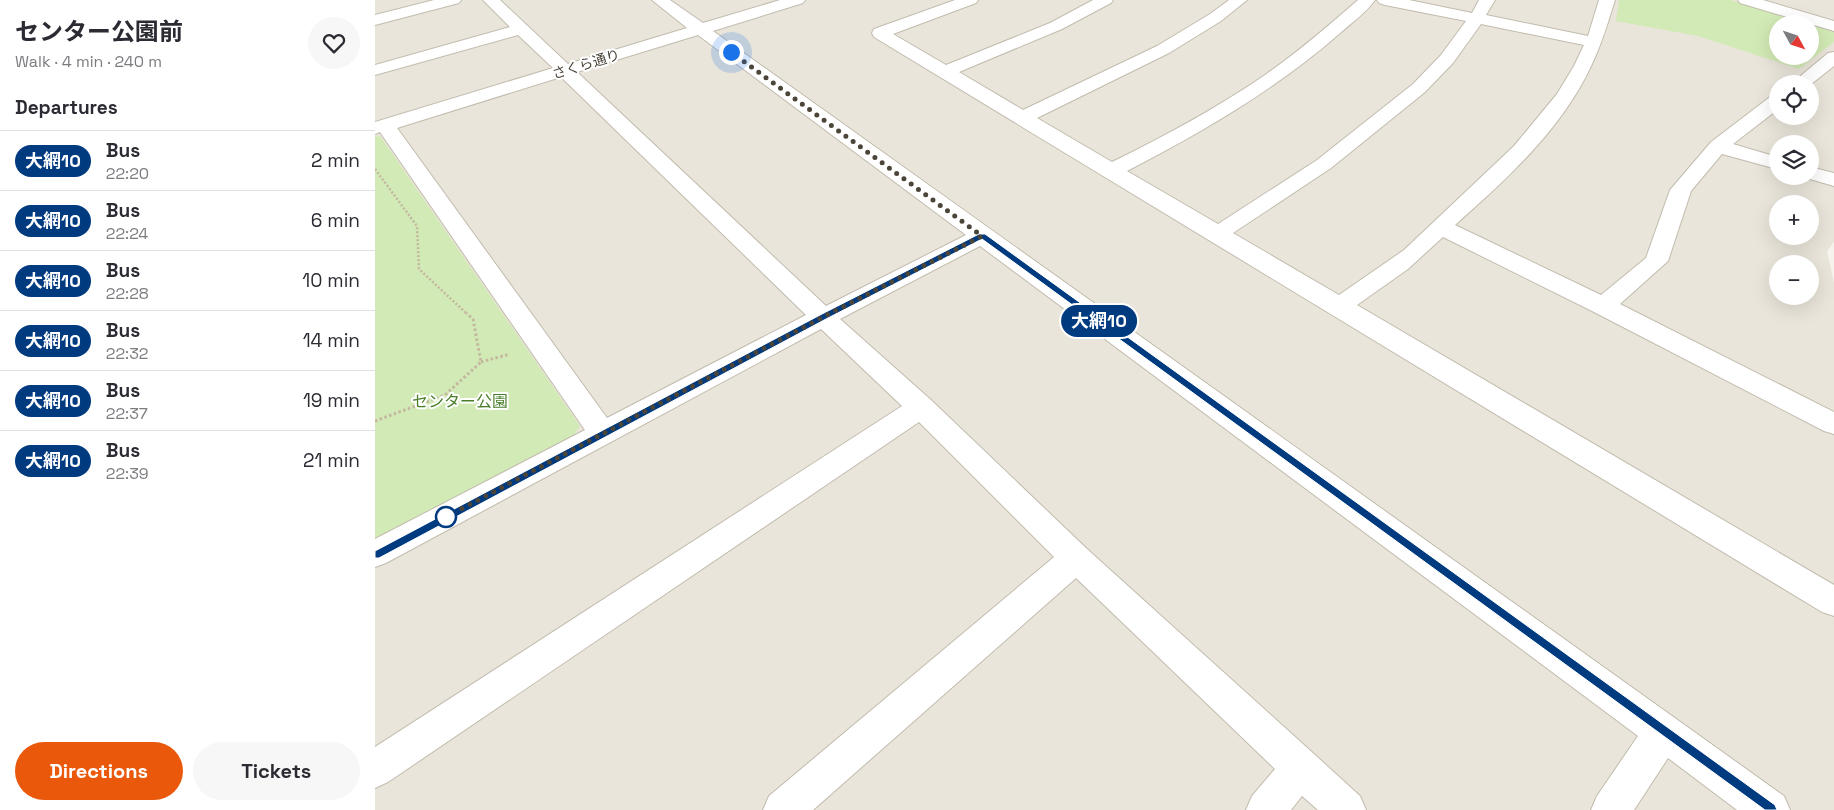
<!DOCTYPE html>
<meta charset="utf-8">
<style>
:root{--surface:#fff;--page:#f7f7f7;--text:#2b2b33;--muted:#7c7c81;--line:#e1e1e2;--accent:#ea580c}
body{margin:0;font-family:"Space Grotesk","Noto Sans JP",sans-serif;background:var(--page);color:var(--text);height:100vh;display:flex;flex-direction:column;font-size:19px;white-space:nowrap}
*{box-sizing:border-box;margin:0}
p{font-size:16px;color:var(--muted)}
.icon{flex:none;width:28px;height:28px;fill:none;stroke:currentColor;stroke-width:2;stroke-linecap:round;stroke-linejoin:round}
.map{position:relative;flex:1;overflow:hidden}
.details{display:flex;flex-direction:column;background:var(--surface);width:375px}
.details>*{flex:none}
.badge{padding:0 10px;border-radius:16px;font-size:18px;line-height:32px}
.needle{width:32px;rotate:130deg}
.fabs{position:absolute;left:1394px;top:15px;display:grid;gap:10px}
.fabs a{display:grid;place-items:center;width:50px;height:50px;border-radius:50%;background:var(--surface);box-shadow:0 5px 20px #0002;font-size:25px}
.you{position:absolute;width:25px;height:25px;margin:-12px;border:4px solid #fff;border-radius:50%;background:#1a73e8;box-shadow:0 0 0 8px #1a73e833}
.map>.badge{position:absolute;translate:-50% -50%;box-shadow:0 0 0 2px #fff}
h2{padding:0 15px;font-size:19px;line-height:45px}
.round{display:grid;place-items:center;flex:none;width:52px;height:52px;border-radius:26px;background:var(--page)}
.summary{display:flex;align-items:center;justify-content:space-between;height:85px;padding:0 15px}
h1{font-size:24px;font-weight:700;line-height:38px}
.primary-button{display:flex;gap:10px;margin-top:auto;padding:10px 15px}
.primary-button a{flex:1;height:58px;border-radius:30px;background:var(--accent);color:#fff;font-size:20px;font-weight:700;line-height:58px;text-align:center}
.primary-button a+a{background:var(--page);color:var(--text)}
ul{padding:0;list-style:none}
li{display:flex;align-items:center;gap:15px;height:60px;padding:0 15px;border-top:1px solid var(--line)}
li div{flex:1}
li b{display:block;font-size:19px}
li em{font-style:normal}
li .badge{min-width:55px;font-weight:700;text-align:center}
main{display:flex;flex:1;min-height:0}
.map>svg:first-child{display:block}
.residential{fill:#eae5da;fill-rule:evenodd}
.green{fill:#d2eab5;fill-rule:evenodd}
.lines{fill:none;stroke-linecap:round;stroke-linejoin:round}
.minor-casing{stroke:#c2bbae;stroke-width:2}
.path-far1{stroke:#c4b79f;stroke-width:2.5;stroke-dasharray:2 2;stroke-linecap:butt}
.path{stroke:#c4b79f;stroke-width:3;stroke-dasharray:2.5 2.5;stroke-linecap:butt}
.minor{fill:#fff;fill-rule:evenodd}
.line{fill:#003b80;stroke:#fff}
.walk{stroke:#4b4439;stroke-width:5;stroke-dasharray:0 9}
.stop-dot{fill:#fff;stroke:#003b80;stroke-width:2.5}
.labels{text-anchor:middle;dominant-baseline:central;stroke-width:4;stroke-linejoin:round;paint-order:stroke}
.far-street-label{font-size:14px;fill:#4b4439;stroke:#fff}
.park-label{font-size:16px;fill:#4a7f2a;stroke:#fff}
</style>
<main>
<section class="details">
<div class="summary"><div><h1>センター公園前</h1><p>Walk · 4 min · 240 m</p></div><a class="round"><svg class="icon" aria-label="heart" viewBox="0 0 24 24"><path d="M12 20l-8-8c-3-5 5-10 8-4 3-6 11-1 8 4z"/></svg></a></div>
<h2>Departures</h2>
<ul>
<li><span class="badge" style="background:#003b80;color:#fff">大網10</span><div><b>Bus</b><p>22:20</p></div><em>2 min</em></li>
<li><span class="badge" style="background:#003b80;color:#fff">大網10</span><div><b>Bus</b><p>22:24</p></div><em>6 min</em></li>
<li><span class="badge" style="background:#003b80;color:#fff">大網10</span><div><b>Bus</b><p>22:28</p></div><em>10 min</em></li>
<li><span class="badge" style="background:#003b80;color:#fff">大網10</span><div><b>Bus</b><p>22:32</p></div><em>14 min</em></li>
<li><span class="badge" style="background:#003b80;color:#fff">大網10</span><div><b>Bus</b><p>22:37</p></div><em>19 min</em></li>
<li><span class="badge" style="background:#003b80;color:#fff">大網10</span><div><b>Bus</b><p>22:39</p></div><em>21 min</em></li>
</ul>
<div class="primary-button"><a>Directions</a><a>Tickets</a></div>
</section>
<div class="map">
<svg width="1459" height="810" viewBox="0 0 1459 810">
<rect width="100%" height="100%" fill="#f6f3ec"/>
<path class="residential" d="M0,0H1459V242L1452,251L1459,283V810H0ZM1402,24H1435V56H1402ZM1402,84H1435V116H1402ZM1402,144H1435V176H1402ZM1402,204H1435V236H1402ZM1402,264H1435V296H1402Z"/>
<g class="green">
<path d="M1244,0H1356L1459,31V42L1424,69L1323,36L1241,21ZM1402,24H1435V56H1402Z"/>
<path d="M5,136L205,426L195,441L0,543V137Z"/>
</g>
<g class="lines">
<defs>
<g id="minor">
<path d="M59,0H86L84,3L0,25V15Z"/>
<path d="M108,0H125L193,64L312,28L277,0H295L328,23L405,0H430L428,3L338,31L1409,796L1415,810H1362L1293,758L1259,810H1216L1222,796L1263,736L605,246L465,319L556,400L712,549L939,754L985,796L991,810H943L927,796L916,810H871L877,796L900,769L701,578L438,810H388L394,796L679,557L544,422L13,782L0,788V747L527,406L446,329L11,563L0,567V539L210,430L5,132L0,134V122L178,68L143,35L0,75V65L135,27ZM323,35L591,235L451,306L202,72ZM186,77L431,315L232,418L22,128Z"/>
<path d="M580,0H603L601,3L518,34L571,65L675,23L718,0H738L736,3L687,29L584,72L648,110L782,46L835,14L854,0H872L846,21L794,53L662,118L737,162C790,136 842,108 890,75C923,52 953,26 983,0H1000C991,13 975,24 964,34C900,90 827,132 752,171L843,224L942,160L1038,84L1066,55L1091,21L1010,5L1004,3L1002,0H1034L1097,13L1104,0H1120L1111,15L1213,36L1224,0H1240C1233,22 1227,43 1217,64C1188,128 1132,179 1080,225L1226,295L1271,258L1295,190L1336,142L1395,97L1402,96V110L1358,144L1402,157V169L1347,154L1316,191L1293,261L1245,304L1459,412V434L1449,431L1219,312L1068,237L1033,269L982,305L1459,585V616L1447,612L499,37L497,33L499,29ZM1106,24L1209,45L1199,66L1182,94L1139,146L1029,250L964,295L858,233L956,168L1050,92L1078,63Z"/>
<path d="M1363,0H1388L1459,21V31L1365,3Z"/>
<path d="M1459,52V66L1435,85L1416,84L1453,53Z"/>
<path d="M1435,167L1459,173V186L1428,177L1435,176Z"/>
</g>
</defs>
<use href="#minor" class="minor-casing"/>
<path class="path-far1" d="M0,169L42,226L44,269L92,314"/>
<g class="path">
<path d="M106,362L135,354"/>
<path d="M0,421L70,395L106,362L98,319L91,313"/>
</g>
<use href="#minor" class="minor"/>
</g>
<path class="line" d="M604,234H610L1400,805L1402,810H1390L607,239L451,319L4,558H0V551L445,315Z"/>
<g class="lines">
<path class="walk" d="M71,517L448,317L607,236L356,52"/>
</g>
<circle class="stop-dot" cx="71" cy="517" r="10"/>
<g class="labels">
<g class="far-street-label">
<text transform="translate(211 64) rotate(-17)">さくら通り</text>
</g>
<g class="park-label">
<text x="85" y="401">センター公園</text>
</g>
</g>
</svg>
<div class="fabs">
<a><svg class="needle" viewBox="-14 -14 28 28"><path d="M0-13l5 13h-10z" fill="#e53935"/><path d="M0 13l5-13h-10z" fill="#7c7c81"/></svg></a>
<a><svg class="icon" aria-label="locate" viewBox="0 0 24 24"><circle cx="12" cy="12" r="6"/><path d="M12 2v4M12 18v4M2 12h4M18 12h4"/></svg></a>
<a><svg class="icon" aria-label="layers" viewBox="0 0 24 24"><path d="M12 4l9 5-9 5-9-5zM3 14l9 5 9-5"/></svg></a>
<a>+</a>
<a>−</a>
</div>
<div class="you" style="left:356px;top:52px"></div>
<b class="badge" style="left:724px;top:321px;background:#003b80;color:#fff">大網10</b>
</div>
</main>
